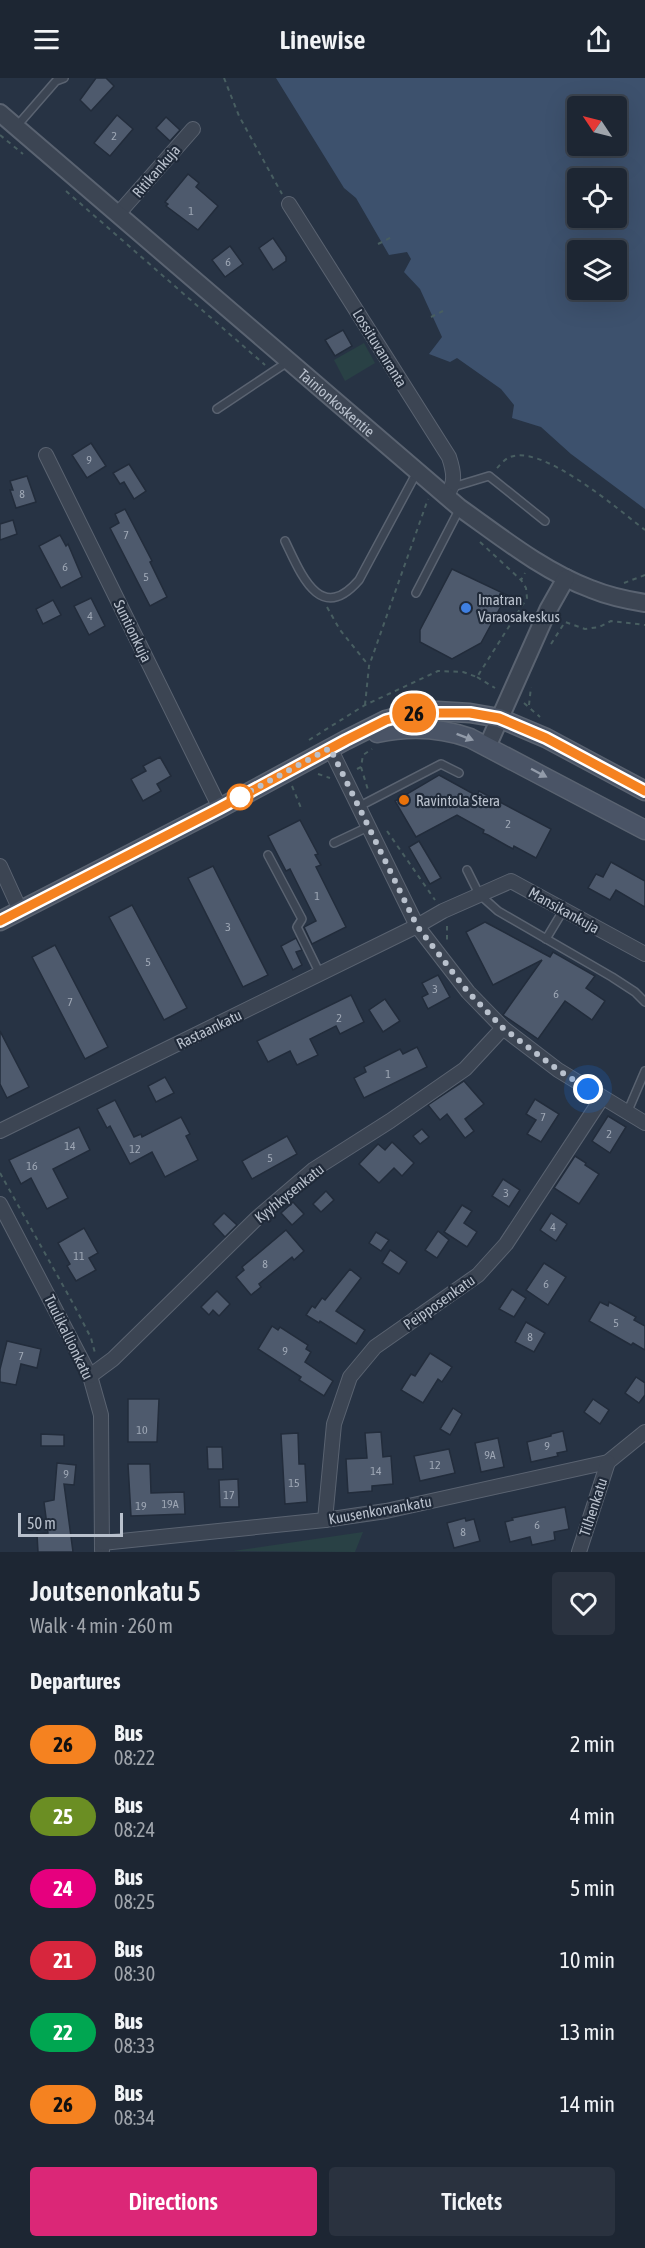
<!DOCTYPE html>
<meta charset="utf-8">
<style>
:root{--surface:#1d2633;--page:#2a323f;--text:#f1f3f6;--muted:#a0a5ac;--line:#3b434e;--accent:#db2777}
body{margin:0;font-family:"Asap Condensed",sans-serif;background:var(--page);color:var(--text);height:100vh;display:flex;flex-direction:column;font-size:22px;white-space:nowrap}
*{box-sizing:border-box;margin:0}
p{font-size:20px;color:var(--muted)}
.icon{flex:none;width:33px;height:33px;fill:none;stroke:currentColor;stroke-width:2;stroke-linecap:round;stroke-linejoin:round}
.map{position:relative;height:1474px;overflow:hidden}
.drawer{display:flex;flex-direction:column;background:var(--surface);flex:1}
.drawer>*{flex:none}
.badge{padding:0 12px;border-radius:20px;font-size:21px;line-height:39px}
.needle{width:39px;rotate:305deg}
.buttons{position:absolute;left:567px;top:18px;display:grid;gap:12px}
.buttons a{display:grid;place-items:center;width:60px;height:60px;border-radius:6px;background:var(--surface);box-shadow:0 6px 24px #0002,0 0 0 2px var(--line);font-size:30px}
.scale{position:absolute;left:18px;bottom:15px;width:105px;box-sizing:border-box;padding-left:6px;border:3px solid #b9c1cd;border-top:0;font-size:16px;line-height:21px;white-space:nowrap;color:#b9c1cd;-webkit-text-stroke:4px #202a39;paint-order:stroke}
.you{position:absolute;width:30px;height:30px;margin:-15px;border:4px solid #fff;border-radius:50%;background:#1a73e8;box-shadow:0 0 0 9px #1a73e833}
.map>.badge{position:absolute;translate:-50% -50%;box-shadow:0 0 0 3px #fff}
h2{padding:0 30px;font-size:22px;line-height:54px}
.round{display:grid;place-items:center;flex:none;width:63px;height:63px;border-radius:6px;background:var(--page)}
.headline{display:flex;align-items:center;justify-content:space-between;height:102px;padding:0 30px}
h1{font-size:28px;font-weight:600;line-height:45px}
.button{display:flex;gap:12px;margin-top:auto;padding:12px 30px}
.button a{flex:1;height:69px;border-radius:6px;background:var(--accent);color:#fff;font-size:24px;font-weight:600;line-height:69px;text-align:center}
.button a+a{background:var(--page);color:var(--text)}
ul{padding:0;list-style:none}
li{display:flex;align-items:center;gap:18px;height:72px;padding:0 30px}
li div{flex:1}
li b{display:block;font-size:22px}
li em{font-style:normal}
li .badge{min-width:66px;font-weight:700;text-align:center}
header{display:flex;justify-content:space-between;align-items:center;height:78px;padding:0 30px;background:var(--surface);font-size:27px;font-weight:600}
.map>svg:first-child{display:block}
.green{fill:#294145}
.water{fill:#3d516d;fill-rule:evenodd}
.building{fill:#4e5a6d;stroke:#222c3b;stroke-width:1.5}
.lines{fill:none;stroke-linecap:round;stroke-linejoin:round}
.service-casing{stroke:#5a6371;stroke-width:10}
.minor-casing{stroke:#5a6371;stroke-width:16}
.tertiary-casing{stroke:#5a6371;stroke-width:20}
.secondary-casing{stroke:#5a6371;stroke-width:21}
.path{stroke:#485e61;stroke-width:2;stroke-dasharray:4.5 4.5;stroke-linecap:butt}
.service{stroke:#3c4553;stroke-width:7}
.minor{stroke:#3c4553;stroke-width:14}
.tertiary{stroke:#3c4553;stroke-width:16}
.secondary{stroke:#4a5466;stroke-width:18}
.oneway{fill:#929ba9}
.line-casing{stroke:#fff;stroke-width:14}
.line{stroke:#f58220;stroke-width:9}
.walk{stroke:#b9c1cd;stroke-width:6;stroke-dasharray:0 10.8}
.shop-dot{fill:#3f7fe0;stroke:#202a39;stroke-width:2}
.stop-dot{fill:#fff;stroke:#f58220;stroke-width:3}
.food-dot{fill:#e8710a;stroke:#202a39;stroke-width:2}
.labels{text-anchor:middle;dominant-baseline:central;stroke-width:4.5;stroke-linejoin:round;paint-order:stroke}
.number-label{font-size:12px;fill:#9ea7b5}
.street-label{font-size:15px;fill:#b9c1cd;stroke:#202a39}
.poi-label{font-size:15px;fill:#b9c1cd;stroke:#202a39;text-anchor:start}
</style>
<header><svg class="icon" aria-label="menu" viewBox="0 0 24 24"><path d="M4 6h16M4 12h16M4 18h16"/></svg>Linewise<svg class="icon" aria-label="share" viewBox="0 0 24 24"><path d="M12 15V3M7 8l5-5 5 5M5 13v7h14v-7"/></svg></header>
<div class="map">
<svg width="645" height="1474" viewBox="0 0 645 1474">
<rect width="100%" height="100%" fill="#273344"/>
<g class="green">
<path d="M364,265L375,285L345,303L334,282Z"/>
<path d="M363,1454L355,1474L233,1473Z"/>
</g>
<path class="water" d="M276,0H645V431L571,376L541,349L512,340L514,327L501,311L457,280L450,284L429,276L442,259L420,211L404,194L411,181L407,174L389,177L356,120L344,110ZM578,28H616V68H578ZM578,100H616V140H578ZM578,172H616V212H578Z"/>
<g class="building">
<path d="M96,0H106L114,8L91,33L80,22Z"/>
<path d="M117,37L133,51L110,78L94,65Z"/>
<path d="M166,39L180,52L170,63L156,50Z"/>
<path d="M188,96L199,105L196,109L218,128L198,152L166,128L168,126L165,124Z"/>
<path d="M273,160L286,179V183L273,192L259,170Z"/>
<path d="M230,168L243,186L225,199L212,182Z"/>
<path d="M343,252L352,268L335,278L325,262Z"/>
<path d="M91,365L106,388L87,400L72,377Z"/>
<path d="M129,386L146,413L134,421L124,404L120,406L113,395Z"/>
<path d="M27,398L36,424L16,430L10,412H13L10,403Z"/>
<path d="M125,431L152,483L150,484L167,519L150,528L110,450L119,445L115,436Z"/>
<path d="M13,442L17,456L0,462V446Z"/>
<path d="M60,457L66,468L68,466L82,499L61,510L39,468Z"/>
<path d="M452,491L507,517L481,565L452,581L420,564V552Z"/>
<path d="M91,520L105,548L89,557L74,528Z"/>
<path d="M53,522L61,537L43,546L36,531Z"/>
<path d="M160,679L171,698L157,706L161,713L143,723L131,701L146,693L143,688Z"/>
<path d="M439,697L477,718L479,713L551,751L536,780L514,768L513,771L488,757L483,755L484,752L457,737L416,759L395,723Z"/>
<path d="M300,742L318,776L315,777L321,787L316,789L346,849L312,866L304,849L316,843L290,791L286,793L268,758Z"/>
<path d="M419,763L441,800L430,806L409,769Z"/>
<path d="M611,784L645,803V829L616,812L610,822L588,810L596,796L603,799Z"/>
<path d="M213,788L268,897L243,909L188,800Z"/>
<path d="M132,827L187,930L164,942L109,839Z"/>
<path d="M485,844L550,879L553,874L595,898L586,910L605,923L592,942L565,923L538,961L503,937L542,882L493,907L466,854Z"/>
<path d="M296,860L302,872L296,874L302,887L293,892L281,868Z"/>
<path d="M55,867L108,969L85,981L32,879Z"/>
<path d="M438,897L450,919L428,931L422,919L428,916L422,905Z"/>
<path d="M351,917L364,944L340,956L336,948L310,961L318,977L297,987L290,973L268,984L257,963Z"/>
<path d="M385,921L400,943L383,954L369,932Z"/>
<path d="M0,953L29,1009L7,1020L0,1006Z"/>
<path d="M417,969L427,989L364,1020L354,1000L366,994L364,989L400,971L403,976Z"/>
<path d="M165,999L174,1015L156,1024L148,1008Z"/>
<path d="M464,1003L484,1026L465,1041L474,1053L465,1060L447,1036L440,1042L428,1027Z"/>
<path d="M535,1021L559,1036L541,1064L527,1056L536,1042L526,1036Z"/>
<path d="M115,1022L134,1059L141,1056L142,1059L181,1039L190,1056L186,1058L198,1082L165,1099L152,1074L130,1086L110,1048L107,1050L97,1031Z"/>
<path d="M608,1038L626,1049L610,1075L592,1063Z"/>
<path d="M79,1049L90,1072L53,1091L68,1120L47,1131L31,1100L21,1106L9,1082Z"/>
<path d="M422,1051L429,1059L420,1066L413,1058Z"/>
<path d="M287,1058L297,1076L252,1101L242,1083Z"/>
<path d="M392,1064L414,1085L402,1098L394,1090L379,1105L359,1086L378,1066L385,1072Z"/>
<path d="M575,1078L586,1085L585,1087L599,1096L579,1126L554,1110Z"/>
<path d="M503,1101L520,1112L509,1129L492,1118Z"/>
<path d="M326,1113L334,1122L321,1134L313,1126Z"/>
<path d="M293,1124L304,1136L292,1147L281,1135Z"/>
<path d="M462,1127L472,1133L464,1145L477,1154L467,1169L444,1154Z"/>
<path d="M224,1135L237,1147L225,1159L213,1146Z"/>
<path d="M551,1135L567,1146L556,1163L540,1152Z"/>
<path d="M84,1150L98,1175L89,1180L96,1192L76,1203L67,1188L70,1186L58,1165Z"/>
<path d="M286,1152L304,1173L294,1182L292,1179L259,1206L261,1209L251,1217L236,1199L244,1192L242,1189Z"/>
<path d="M438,1153L449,1162L437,1180L425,1172Z"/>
<path d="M376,1154L389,1162L381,1173L369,1165Z"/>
<path d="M390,1172L407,1184L399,1196L382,1185Z"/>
<path d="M544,1185L566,1199L548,1227L526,1212Z"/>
<path d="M350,1191L361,1200L336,1233L365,1252L356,1266L320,1243L319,1245L306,1237L312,1228L315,1230L322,1220L325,1222Z"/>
<path d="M512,1211L526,1220L514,1239L499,1231Z"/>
<path d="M217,1213L230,1226L219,1238L213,1232L209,1237L201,1229Z"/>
<path d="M600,1224L608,1228L609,1224L636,1239L634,1242L645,1248V1272L633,1265L631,1267L589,1243Z"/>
<path d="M526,1244L545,1255L534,1274L515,1264Z"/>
<path d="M272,1248L278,1252L280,1249L308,1267L306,1271L311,1274L305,1284L333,1303L324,1318L299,1302L301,1299L258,1271Z"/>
<path d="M7,1263L41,1271L37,1290L21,1286L16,1307L0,1304V1291Z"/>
<path d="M430,1275L452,1289L442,1304L438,1301L423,1325L401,1312L411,1296L415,1298Z"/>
<path d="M636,1299L645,1305V1317L639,1325L625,1315Z"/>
<path d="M128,1321H159L157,1364H128Z"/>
<path d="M593,1321L609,1332L600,1346L584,1334Z"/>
<path d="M453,1330L462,1336L450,1357L440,1351Z"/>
<path d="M563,1353L567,1373L557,1375L558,1378L531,1384L527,1364L551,1358V1356Z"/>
<path d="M381,1354L383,1379L391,1378L393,1406L372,1408V1413L348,1415L346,1381L367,1380L365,1355Z"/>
<path d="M298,1355L299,1386H305L307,1424L285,1426L281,1356Z"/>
<path d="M41,1356L64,1357V1368H41Z"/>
<path d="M498,1360L504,1389L481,1394L475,1365Z"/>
<path d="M207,1369H222L223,1391H208Z"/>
<path d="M449,1371L455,1395L420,1403L414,1378Z"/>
<path d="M57,1385L76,1387L74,1407L64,1406L73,1474H38L37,1456L48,1455L44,1424L54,1422Z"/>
<path d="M128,1386H150L151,1415L184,1414L185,1436L131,1438Z"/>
<path d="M238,1401L239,1429H220L219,1402Z"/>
<path d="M565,1429L569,1451L554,1454L555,1462L532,1467L530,1459L510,1464L505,1444L513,1442L512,1440Z"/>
<path d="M465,1440L466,1443L474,1441L480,1463L454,1470L447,1445Z"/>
</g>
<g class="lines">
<defs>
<g id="service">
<path d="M16,49L56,3L64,0"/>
<path d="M217,331L289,283"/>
<path d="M453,409L489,398L545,443"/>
<path d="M285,463C301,496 320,547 359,502L417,394"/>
<path d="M416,515L460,430"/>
<path d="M358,729L441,686L459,695"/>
<path d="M334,765L368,749"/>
<path d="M268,777L302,841L297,849L320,896"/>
<path d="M467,792L479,816L498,833L612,899L635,914L645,924"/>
<path d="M546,861L564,831"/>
<path d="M627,1035L645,993"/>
</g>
<g id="minor">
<path d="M289,126L449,379C454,394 456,406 446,418"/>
<path d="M118,136L193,51"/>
<path d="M46,377L220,730"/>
<path d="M330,670L417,848L468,914L503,950L558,992L645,1045"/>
<path d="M0,788L20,832"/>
<path d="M0,1053L417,848L443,833L511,803L645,876"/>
<path d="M0,1126L90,1298L101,1337L102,1472"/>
<path d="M90,1298L113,1281L257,1140L313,1092L390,1043L465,991L503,950"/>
<path d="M325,1442L334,1346L350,1299L375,1269L478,1197L506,1166L602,1020"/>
<path d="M102,1465L325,1442L386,1433L608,1384L645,1354"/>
<path d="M579,1474L608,1384"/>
</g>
<g id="tertiary">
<path id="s1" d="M0,35L460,430C501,459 543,493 591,511C608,518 626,522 645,525"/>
<path d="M487,669L548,532L566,500"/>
</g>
<g id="secondary">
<path d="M377,655C410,648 439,649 470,660L645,752"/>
<path d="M0,843L220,730L346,662L386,642L414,635L437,633L470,635L499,640L546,660L645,713"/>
</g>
</defs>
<use href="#service" class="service-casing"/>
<use href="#minor" class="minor-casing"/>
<use href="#tertiary" class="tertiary-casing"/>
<use href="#secondary" class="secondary-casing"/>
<g class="path">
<path d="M224,0L239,38L282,116"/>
<path d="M0,57L23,76"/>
<path d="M66,113L265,287"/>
<path d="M378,166L392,159"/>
<path d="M431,239L443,233"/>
<path d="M497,390C500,387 504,382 508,380C540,363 620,433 645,452"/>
<path d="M480,464L521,502L525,495"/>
<path d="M624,505L645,497"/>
<path d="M327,529L340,552L369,588"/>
<path d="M551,566L565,544L585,551L599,549L611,543L645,547"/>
<path d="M477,599L495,610"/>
<path d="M524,625L540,639"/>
<path d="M365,627L369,588L428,421"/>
<path d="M529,627L531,609"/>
<path d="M309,662L365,627L438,593L463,594L477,599L527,520L526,510L521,502"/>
<path d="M361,689L368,712"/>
<path d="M357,691L361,689L363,677L372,671"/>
<path d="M318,696L330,700"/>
<path d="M292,708L301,730"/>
<path d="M387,753L435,822"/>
<path d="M447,848V863"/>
<path d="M0,1095L75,1229L91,1260L95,1275"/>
</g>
<use href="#service" class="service"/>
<use href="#minor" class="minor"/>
<use href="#tertiary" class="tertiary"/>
<use href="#secondary" class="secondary"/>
</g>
<defs><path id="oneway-solid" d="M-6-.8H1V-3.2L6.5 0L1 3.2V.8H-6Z" transform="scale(1.5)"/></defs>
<g class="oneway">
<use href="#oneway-solid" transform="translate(465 659) rotate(21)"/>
<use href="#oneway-solid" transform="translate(539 695) rotate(28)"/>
</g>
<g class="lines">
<defs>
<path id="line" d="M0,843L220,730L346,662L386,642L414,635H470L499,640L546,660L645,713"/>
</defs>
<use href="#line" class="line-casing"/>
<use href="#line" class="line"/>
<path class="walk" d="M240,719L236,721L330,670L417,848L468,914L503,950L558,992L588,1011"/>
</g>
<circle class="shop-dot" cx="466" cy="530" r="6"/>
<circle class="stop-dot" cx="240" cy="719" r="12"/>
<circle class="food-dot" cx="404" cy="722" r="6"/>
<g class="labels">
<g class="number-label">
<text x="114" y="58">2</text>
<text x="191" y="133">1</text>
<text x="228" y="184">6</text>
<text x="89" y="382">9</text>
<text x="22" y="416">8</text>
<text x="126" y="457">7</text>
<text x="65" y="489">6</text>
<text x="146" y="499">5</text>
<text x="90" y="538">4</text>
<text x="508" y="746">2</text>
<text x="317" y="818">1</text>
<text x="228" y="849">3</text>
<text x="148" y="884">5</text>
<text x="435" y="911">3</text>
<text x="556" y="916">6</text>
<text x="70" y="924">7</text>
<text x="339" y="940">2</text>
<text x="388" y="996">1</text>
<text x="543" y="1039">7</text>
<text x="609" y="1056">2</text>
<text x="70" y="1068">14</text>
<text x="135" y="1071">12</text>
<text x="270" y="1080">5</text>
<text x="32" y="1088">16</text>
<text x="506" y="1115">3</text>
<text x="553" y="1149">4</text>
<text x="79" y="1178">11</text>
<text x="265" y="1186">8</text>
<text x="546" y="1206">6</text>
<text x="616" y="1245">5</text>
<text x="530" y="1259">8</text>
<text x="285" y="1273">9</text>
<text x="21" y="1278">7</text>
<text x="142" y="1352">10</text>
<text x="547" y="1368">9</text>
<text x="490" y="1377">9A</text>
<text x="435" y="1387">12</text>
<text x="376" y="1393">14</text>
<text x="66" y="1396">9</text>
<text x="294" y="1405">15</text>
<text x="229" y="1417">17</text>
<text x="170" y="1426">19A</text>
<text x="141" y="1428">19</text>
<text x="537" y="1447">6</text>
<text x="463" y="1454">8</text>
</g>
<g class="street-label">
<text transform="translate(156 93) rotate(-49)">Ritikankuja</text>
<text transform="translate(380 270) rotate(58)">Lossituvanranta</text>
<text stroke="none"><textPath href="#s1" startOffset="444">Tainionkoskentie</textPath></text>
<text transform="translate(133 553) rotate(64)">Suntionkuja</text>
<text transform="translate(564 832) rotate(29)">Mansikankuja</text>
<text transform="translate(209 951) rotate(-26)">Rastaankatu</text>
<text transform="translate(289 1115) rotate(-39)">Kyyhkysenkatu</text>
<text transform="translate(439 1224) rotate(-35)">Peipposenkatu</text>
<text transform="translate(69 1259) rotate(64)">Tuulikallionkatu</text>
<text transform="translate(593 1429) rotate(-72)">Tilhenkatu</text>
<text transform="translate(380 1432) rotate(-10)">Kuusenkorvankatu</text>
</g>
<g class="poi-label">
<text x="478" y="521">Imatran<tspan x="478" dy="17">Varaosakeskus</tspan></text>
<text x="416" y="722">Ravintola Stera</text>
</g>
</g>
</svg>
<div class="buttons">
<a><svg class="needle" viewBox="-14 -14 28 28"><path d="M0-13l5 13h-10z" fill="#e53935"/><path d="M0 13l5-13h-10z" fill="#a0a5ac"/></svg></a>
<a><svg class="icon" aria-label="locate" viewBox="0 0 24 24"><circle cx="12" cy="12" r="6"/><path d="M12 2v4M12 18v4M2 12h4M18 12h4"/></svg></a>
<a><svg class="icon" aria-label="layers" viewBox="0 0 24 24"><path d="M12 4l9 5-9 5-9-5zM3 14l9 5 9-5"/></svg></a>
</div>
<div class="scale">50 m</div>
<div class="you" style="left:588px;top:1011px"></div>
<b class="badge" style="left:414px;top:635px;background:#f58220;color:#111">26</b>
</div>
<section class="drawer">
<div class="headline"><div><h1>Joutsenonkatu 5</h1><p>Walk · 4 min · 260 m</p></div><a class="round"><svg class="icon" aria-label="heart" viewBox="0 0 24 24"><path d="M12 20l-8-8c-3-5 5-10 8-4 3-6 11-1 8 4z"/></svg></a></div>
<h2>Departures</h2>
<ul>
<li><span class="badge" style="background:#f58220;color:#111">26</span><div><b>Bus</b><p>08:22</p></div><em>2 min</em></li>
<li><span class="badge" style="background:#6b8e23;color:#fff">25</span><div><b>Bus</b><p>08:24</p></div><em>4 min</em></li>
<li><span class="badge" style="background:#e6007e;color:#fff">24</span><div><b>Bus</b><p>08:25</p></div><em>5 min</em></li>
<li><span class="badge" style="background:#d7263d;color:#fff">21</span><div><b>Bus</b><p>08:30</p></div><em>10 min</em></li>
<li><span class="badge" style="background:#00a651;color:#fff">22</span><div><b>Bus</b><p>08:33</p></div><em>13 min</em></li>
<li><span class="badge" style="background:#f58220;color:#111">26</span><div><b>Bus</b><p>08:34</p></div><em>14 min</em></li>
</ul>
<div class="button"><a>Directions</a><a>Tickets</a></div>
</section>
